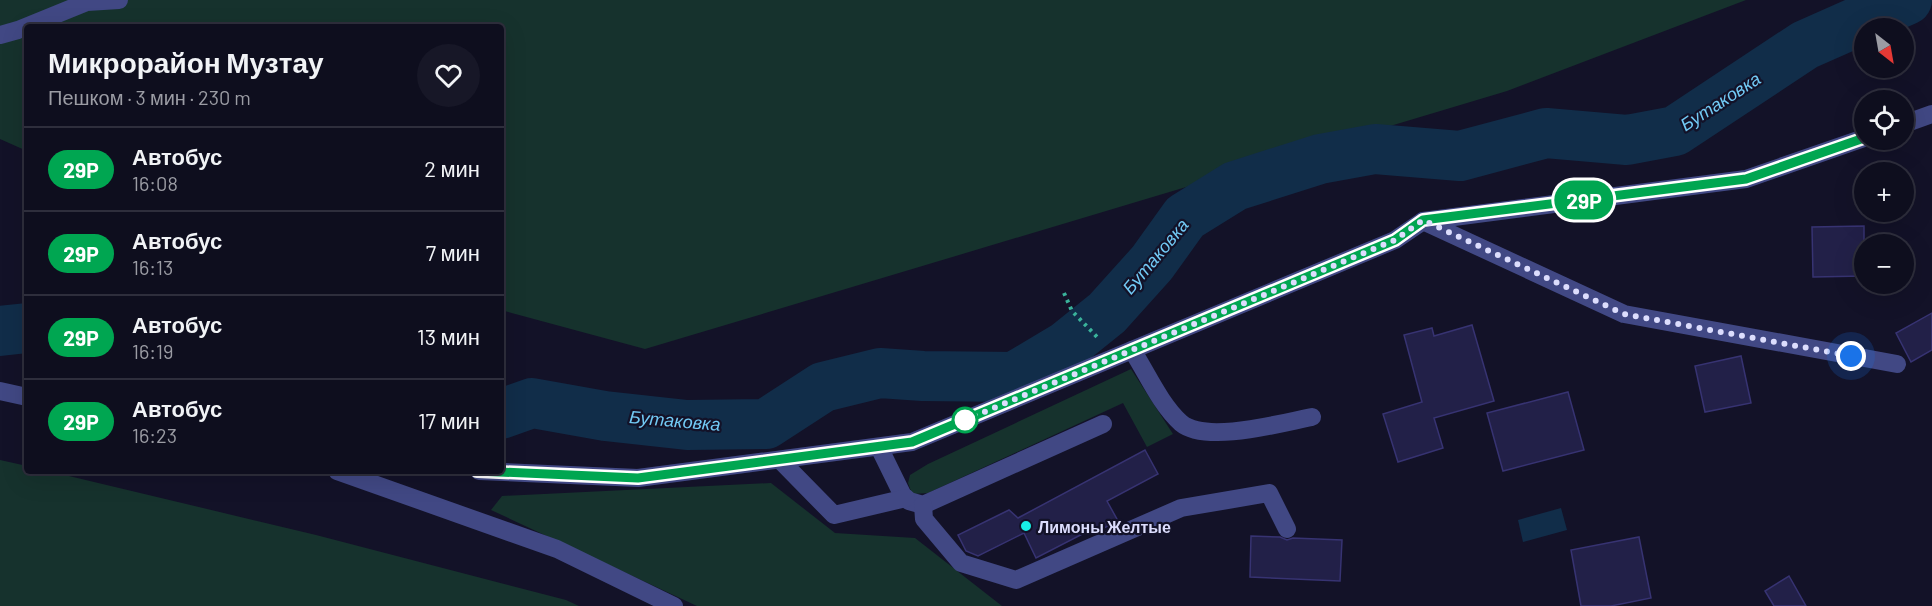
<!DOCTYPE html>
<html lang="ru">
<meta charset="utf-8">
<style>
:root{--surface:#0e0e1e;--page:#171727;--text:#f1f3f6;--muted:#9b9ca4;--line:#2e2e3c}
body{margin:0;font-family:Barlow,sans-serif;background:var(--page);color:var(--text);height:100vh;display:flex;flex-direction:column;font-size:22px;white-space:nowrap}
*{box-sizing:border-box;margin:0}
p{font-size:20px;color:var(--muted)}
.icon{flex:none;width:33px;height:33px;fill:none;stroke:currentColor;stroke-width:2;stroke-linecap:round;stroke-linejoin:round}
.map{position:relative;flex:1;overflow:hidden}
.panel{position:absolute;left:24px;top:24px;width:480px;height:450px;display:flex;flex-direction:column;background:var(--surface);border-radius:6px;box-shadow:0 6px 24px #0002,0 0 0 2px var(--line)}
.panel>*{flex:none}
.badge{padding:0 12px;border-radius:20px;font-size:21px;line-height:39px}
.needle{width:39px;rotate:149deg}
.buttons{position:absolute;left:1854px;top:18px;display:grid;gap:12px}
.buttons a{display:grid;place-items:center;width:60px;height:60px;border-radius:50%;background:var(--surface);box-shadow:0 6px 24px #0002,0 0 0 2px var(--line);font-size:30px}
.you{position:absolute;width:30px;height:30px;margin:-15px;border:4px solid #fff;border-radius:50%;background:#1a73e8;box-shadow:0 0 0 9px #1a73e833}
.map>.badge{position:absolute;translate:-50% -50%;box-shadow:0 0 0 3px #fff}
.round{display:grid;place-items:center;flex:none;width:63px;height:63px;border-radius:32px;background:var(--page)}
.overview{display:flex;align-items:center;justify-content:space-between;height:102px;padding:0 24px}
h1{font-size:28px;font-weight:600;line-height:45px}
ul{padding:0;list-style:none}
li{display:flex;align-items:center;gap:18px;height:84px;padding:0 24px;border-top:2px solid var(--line)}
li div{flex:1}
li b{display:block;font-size:22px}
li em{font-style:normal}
li .badge{min-width:66px;font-weight:700;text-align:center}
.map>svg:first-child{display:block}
.green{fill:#16322d}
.water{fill:#112d49}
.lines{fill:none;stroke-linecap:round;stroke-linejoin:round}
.river{stroke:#112d49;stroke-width:50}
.building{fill:#222048;stroke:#373372;stroke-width:1.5}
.path{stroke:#3ab39b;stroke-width:4;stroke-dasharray:3 4.5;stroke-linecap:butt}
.minor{stroke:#414884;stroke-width:18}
.line-casing{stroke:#fff;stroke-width:14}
.line{stroke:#00a651;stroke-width:9}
.walk{stroke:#dcddfd;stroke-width:6;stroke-dasharray:0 10.8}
.stop-dot{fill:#fff;stroke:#00a651;stroke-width:3}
.poi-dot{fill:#17eee6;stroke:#131228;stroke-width:2}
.labels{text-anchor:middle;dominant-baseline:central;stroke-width:4.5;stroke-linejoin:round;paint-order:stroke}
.poi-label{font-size:16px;font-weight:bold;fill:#dcddfd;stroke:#131228;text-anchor:start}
.water-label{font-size:18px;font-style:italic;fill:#72caf5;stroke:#131228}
</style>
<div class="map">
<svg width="1932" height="606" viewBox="0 0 1932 606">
<rect width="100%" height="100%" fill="#131228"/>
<g class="green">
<path d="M0,0H1746L1507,91L645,349L501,310V27H27V151L0,139Z"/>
<path d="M1131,369L1173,434L1147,447L1123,403L928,493L912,494L908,483L910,475L928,464Z"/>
<path d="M0,460L27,466V471H48L316,535L566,600L579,606H0Z"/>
<path d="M771,483L835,533L915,538L1002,606H697L491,510L502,496Z"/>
</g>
<path class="water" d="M1561,508L1567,530L1523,542L1518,520Z"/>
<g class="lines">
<g class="river">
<path d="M0,331L27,328"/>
<path d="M501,414L532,403L605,416L687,425L766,424L823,387L880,373L923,376L1014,377L1066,346L1107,313L1152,263L1185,217L1235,186L1320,159L1375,149L1460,156L1546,133L1627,140L1675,131L1805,45L1907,0"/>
</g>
</g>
<g class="building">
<path d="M1864,226V276L1813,277L1812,227Z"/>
<path d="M1932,313V350L1911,362L1896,333Z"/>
<path d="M1472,325L1494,401L1434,418L1443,448L1398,462L1383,414L1422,402L1404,335L1432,328L1434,336Z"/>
<path d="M1741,356L1751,403L1705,412L1695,366Z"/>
<path d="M1568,392L1584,450L1503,471L1487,413Z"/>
<path d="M1145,450L1158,474L1107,501L1118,521L1098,531L1096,527L1036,558L1024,533L978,556L966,551L958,535L1009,510L1018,518Z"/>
<path d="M1251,536L1280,537L1287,540L1293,538L1342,540L1340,581L1250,577Z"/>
<path d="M1639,537L1651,598L1611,606H1581L1571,550Z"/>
<path d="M1789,576L1806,606H1774L1765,591Z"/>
</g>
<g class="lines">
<path class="path" d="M1064,293L1072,311L1099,339"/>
<g class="minor">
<path d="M0,35L18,30L87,2L119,0"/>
<path d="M1904,124L1932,114"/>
<path d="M1423,221L1624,314L1897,364"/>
<path d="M1132,350C1147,373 1160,404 1181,423C1206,444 1281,423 1312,417"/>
<path d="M0,391L27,397"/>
<path d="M879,447L903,496L909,501L923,505L1103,424"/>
<path d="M780,460L834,515L906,498"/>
<path d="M337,471L557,549L674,606"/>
<path d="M479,471L638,478L912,442L1395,240L1423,221L1746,179L1864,138"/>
<path d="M923,505L924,519L961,563L1016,580L1181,508L1269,493L1287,529"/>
</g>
</g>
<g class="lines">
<defs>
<path id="line" d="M477,471L638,478L912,442L1395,240L1423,220L1746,179L1864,138"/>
</defs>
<use href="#line" class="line-casing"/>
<use href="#line" class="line"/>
<path class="walk" d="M965,420L1395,240L1423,220L1624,314L1851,356"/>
</g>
<circle class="stop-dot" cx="965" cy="420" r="12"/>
<circle class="poi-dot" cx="1026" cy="526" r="6"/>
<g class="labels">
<g class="poi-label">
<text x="1038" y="526">Лимоны Желтые</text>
</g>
<g class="water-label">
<text transform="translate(1720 101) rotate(-33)">Бутаковка</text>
<text transform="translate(1155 256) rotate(-50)">Бутаковка</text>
<text transform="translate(675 420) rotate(5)">Бутаковка</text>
</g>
</g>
</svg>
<div class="buttons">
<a><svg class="needle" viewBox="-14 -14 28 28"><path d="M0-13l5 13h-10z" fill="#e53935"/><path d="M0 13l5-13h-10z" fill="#9b9ca4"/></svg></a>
<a><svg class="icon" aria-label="locate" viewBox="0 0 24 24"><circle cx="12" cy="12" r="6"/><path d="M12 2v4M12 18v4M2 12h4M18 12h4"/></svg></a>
<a>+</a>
<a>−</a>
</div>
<div class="you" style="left:1851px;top:356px"></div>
<b class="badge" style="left:1584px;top:200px;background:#00a651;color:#fff">29P</b>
<section class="panel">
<div class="overview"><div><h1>Микрорайон Музтау</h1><p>Пешком · 3 мин · 230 m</p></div><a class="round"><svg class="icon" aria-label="heart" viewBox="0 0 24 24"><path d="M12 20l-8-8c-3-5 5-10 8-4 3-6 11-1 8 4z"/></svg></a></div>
<ul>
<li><span class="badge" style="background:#00a651;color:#fff">29P</span><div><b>Автобус</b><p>16:08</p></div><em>2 мин</em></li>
<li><span class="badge" style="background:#00a651;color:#fff">29P</span><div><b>Автобус</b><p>16:13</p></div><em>7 мин</em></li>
<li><span class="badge" style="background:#00a651;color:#fff">29P</span><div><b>Автобус</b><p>16:19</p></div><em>13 мин</em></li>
<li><span class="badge" style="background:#00a651;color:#fff">29P</span><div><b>Автобус</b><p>16:23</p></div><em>17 мин</em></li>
</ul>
</section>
</div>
